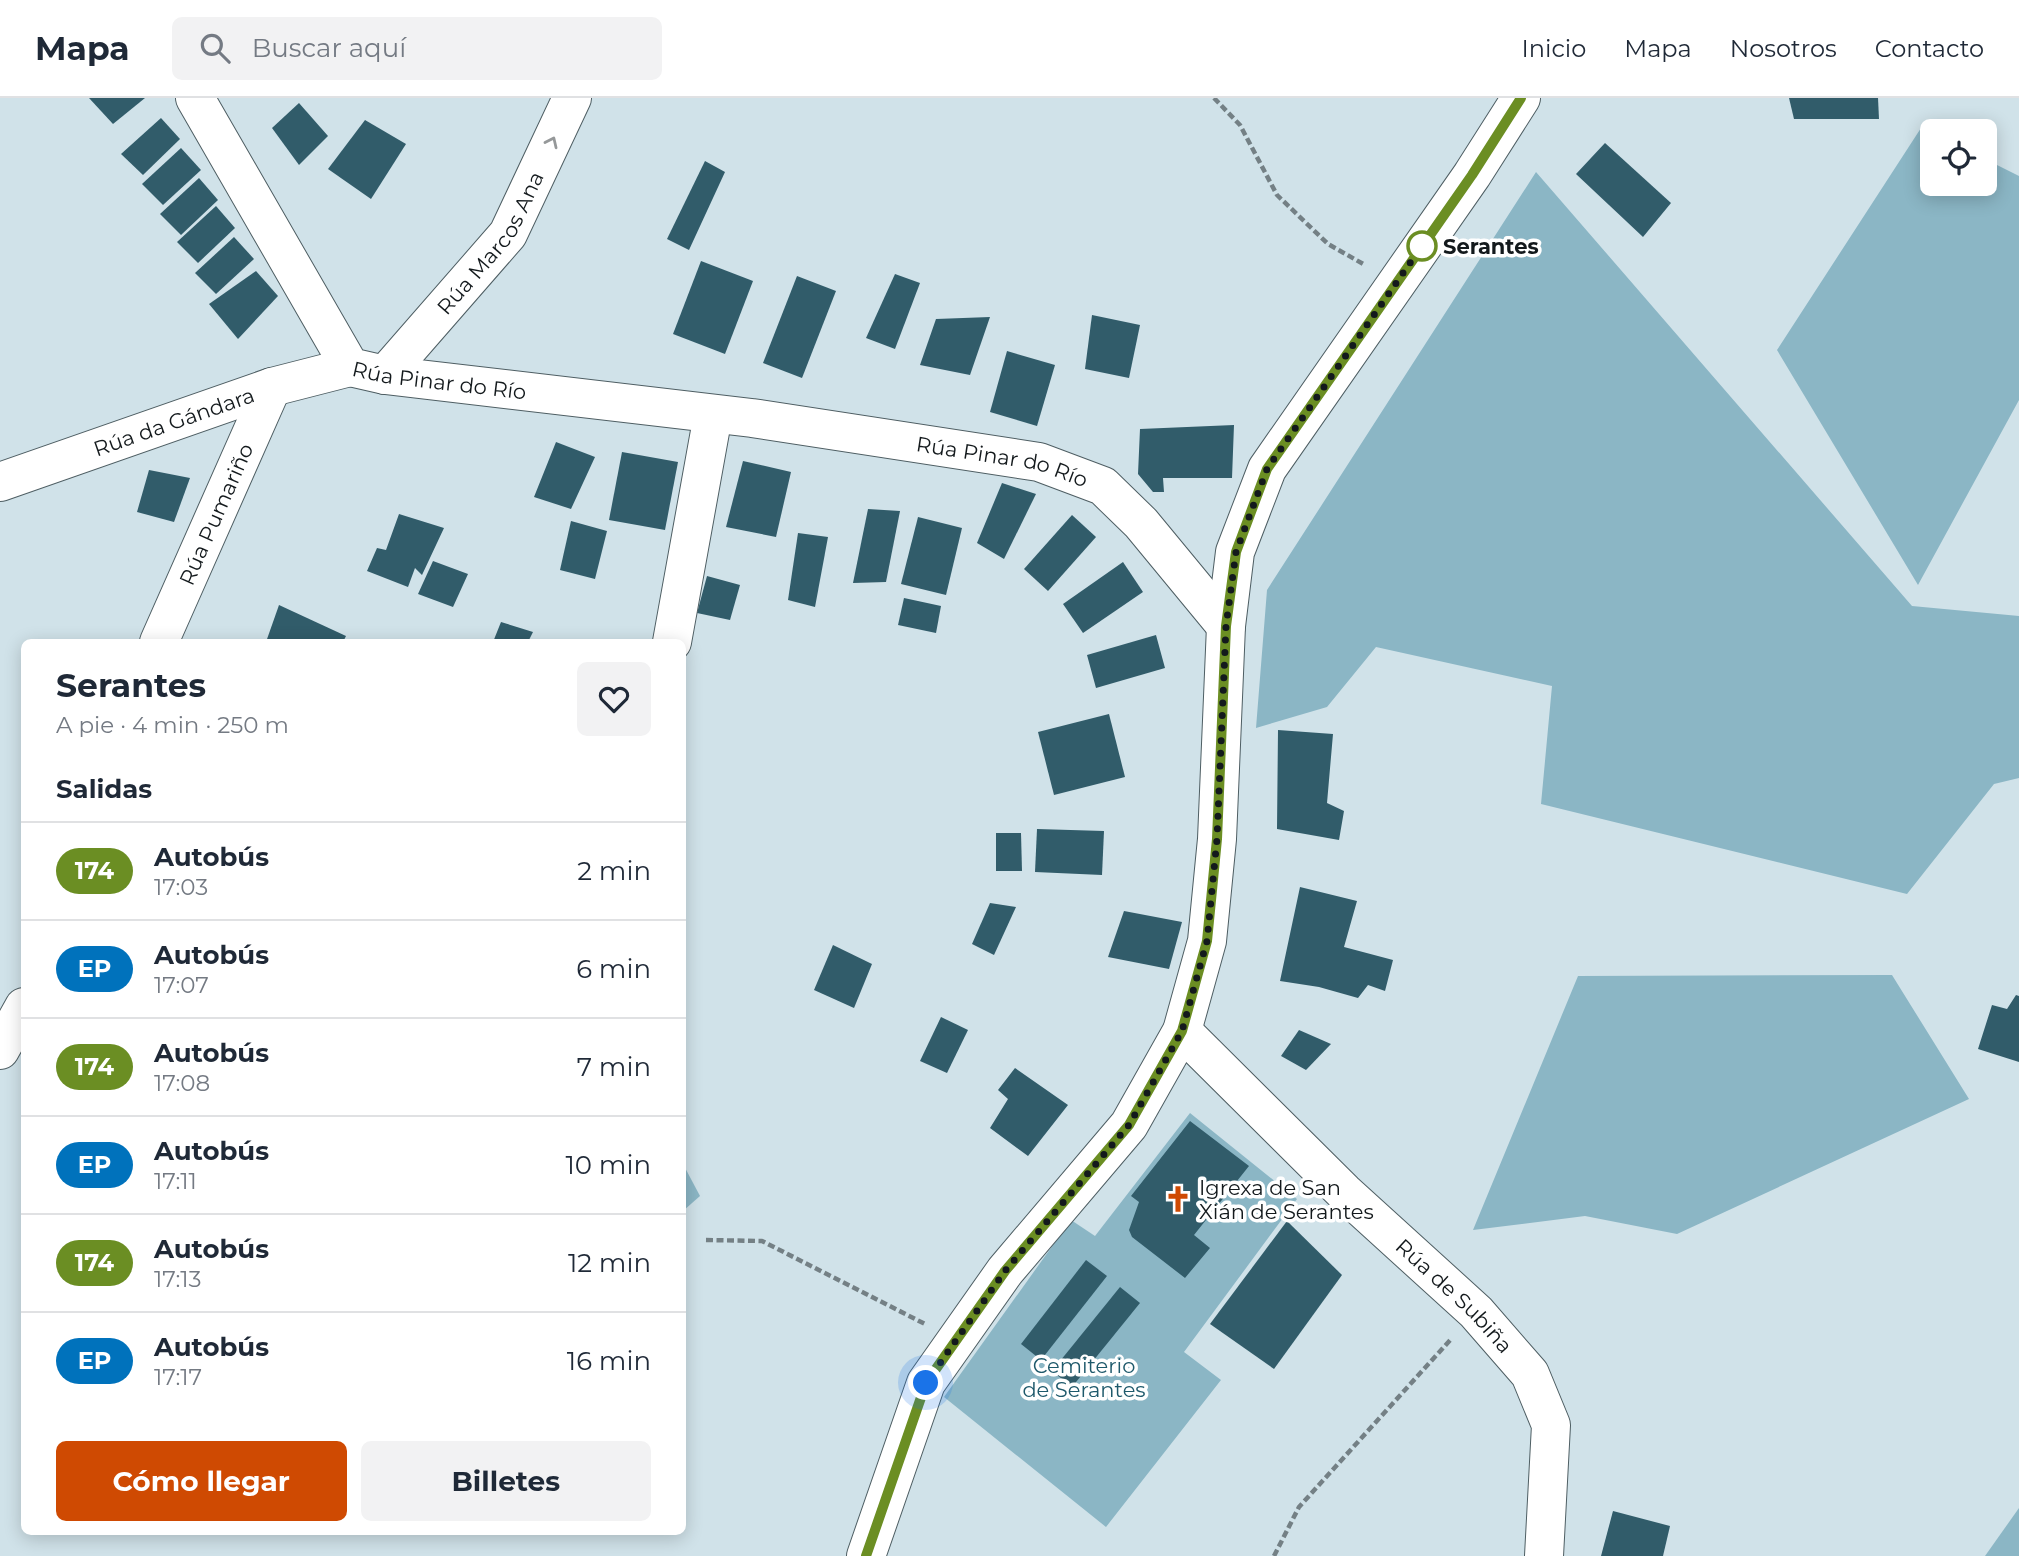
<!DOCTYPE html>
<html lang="es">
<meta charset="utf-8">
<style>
:root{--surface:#fff;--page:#f2f2f3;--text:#1f2937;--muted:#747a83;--line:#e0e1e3;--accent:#cf4a02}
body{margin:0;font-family:Montserrat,sans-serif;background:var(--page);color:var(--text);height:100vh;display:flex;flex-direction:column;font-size:26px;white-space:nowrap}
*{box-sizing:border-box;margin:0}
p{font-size:23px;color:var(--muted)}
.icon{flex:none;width:38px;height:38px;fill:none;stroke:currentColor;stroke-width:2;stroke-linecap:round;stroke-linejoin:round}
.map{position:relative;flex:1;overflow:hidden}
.drawer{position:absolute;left:21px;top:541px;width:665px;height:896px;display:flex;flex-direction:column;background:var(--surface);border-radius:10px;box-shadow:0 4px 18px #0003}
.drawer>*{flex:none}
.badge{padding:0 14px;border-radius:23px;font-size:24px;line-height:46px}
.tools{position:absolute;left:1920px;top:21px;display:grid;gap:14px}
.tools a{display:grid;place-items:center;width:77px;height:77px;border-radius:10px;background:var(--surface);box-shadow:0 4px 18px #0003;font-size:35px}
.you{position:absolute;width:35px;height:35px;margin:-18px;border:5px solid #fff;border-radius:50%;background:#1a73e8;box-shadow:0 0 0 10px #1a73e833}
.map>.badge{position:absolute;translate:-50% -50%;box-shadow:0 0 0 4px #fff}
h2{padding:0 35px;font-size:26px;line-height:63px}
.round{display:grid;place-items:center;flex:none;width:74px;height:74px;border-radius:10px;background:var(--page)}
.head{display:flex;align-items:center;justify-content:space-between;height:119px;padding:0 35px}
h1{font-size:33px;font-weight:700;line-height:52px}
.action{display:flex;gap:14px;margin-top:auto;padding:14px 35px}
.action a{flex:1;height:80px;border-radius:10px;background:var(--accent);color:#fff;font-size:28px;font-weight:700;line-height:80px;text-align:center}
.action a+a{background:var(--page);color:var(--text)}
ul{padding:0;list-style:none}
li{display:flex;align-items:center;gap:21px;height:98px;padding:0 35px;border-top:2px solid var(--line)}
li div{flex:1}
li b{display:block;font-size:26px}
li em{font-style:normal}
li .badge{min-width:77px;font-weight:700;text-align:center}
header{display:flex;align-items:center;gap:42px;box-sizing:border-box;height:98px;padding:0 35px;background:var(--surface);border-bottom:2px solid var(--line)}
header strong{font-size:33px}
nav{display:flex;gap:38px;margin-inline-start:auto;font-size:24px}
.search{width:490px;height:63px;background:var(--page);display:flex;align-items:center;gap:18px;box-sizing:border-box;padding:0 24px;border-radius:10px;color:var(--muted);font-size:26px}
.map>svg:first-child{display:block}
.green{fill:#8bb6c5}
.building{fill:#315c6a}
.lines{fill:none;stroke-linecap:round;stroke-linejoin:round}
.street-casing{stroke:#4e5e63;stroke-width:40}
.secondary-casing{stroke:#4e5e63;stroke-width:40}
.path{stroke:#748085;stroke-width:4.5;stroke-dasharray:7 3.5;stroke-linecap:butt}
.street{stroke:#fff;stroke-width:38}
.secondary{stroke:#fff;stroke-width:38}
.oneway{stroke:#959899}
.line-casing{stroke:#fff;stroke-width:16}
.line{stroke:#6b8e23;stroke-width:10}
.walk{stroke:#13191c;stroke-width:7;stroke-dasharray:0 12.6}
.stop-dot{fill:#fff;stroke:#6b8e23;stroke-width:3.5}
.labels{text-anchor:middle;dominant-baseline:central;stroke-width:7;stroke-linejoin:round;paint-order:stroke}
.street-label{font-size:21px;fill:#13191c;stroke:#fff}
.stop-label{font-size:21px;font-weight:bold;fill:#13191c;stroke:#fff;text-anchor:start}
.poi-label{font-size:21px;fill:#13191c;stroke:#fff;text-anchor:start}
.park-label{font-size:21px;fill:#1e596b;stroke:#fff}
</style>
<header>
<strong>Mapa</strong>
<div class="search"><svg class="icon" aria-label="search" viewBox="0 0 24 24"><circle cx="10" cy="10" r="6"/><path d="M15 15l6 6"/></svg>Buscar aquí</div>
<nav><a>Inicio</a><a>Mapa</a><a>Nosotros</a><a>Contacto</a></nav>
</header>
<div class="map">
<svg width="2019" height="1458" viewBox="0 0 2019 1458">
<rect width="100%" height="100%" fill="#d0e2e9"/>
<g class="green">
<path d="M1921,30L1932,35V86H1984L1985,61L2019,78V302L1918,487L1777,252Z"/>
<path d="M1536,74L1912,508L2019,518V680L1994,686L1907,796L1541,706L1552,588L1376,549L1327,609L1256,630L1267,492Z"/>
<path d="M1892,877L1969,1001L1677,1136L1585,1118L1473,1132L1578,878Z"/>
<path d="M1190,1015L1297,1101L1184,1254L1221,1282L1106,1429L944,1299L1071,1122L1095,1138Z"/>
<path d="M683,1066L700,1098L683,1113H682Z"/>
<path d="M2019,1410V1458H1985Z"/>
</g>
<g class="building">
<path d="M89,0H145L113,26Z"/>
<path d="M1789,0H1878L1879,21H1794Z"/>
<path d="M299,5L328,38L299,67L272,30Z"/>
<path d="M161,20L180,41L143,77L121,56Z"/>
<path d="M365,22L406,46L371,101L328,71Z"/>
<path d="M1605,45L1671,105L1643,139L1576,76Z"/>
<path d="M181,50L201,72L163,107L142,86Z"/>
<path d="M705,63L725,74L689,152L667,141Z"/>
<path d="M199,80L218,102L181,137L160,116Z"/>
<path d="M216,108L235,130L198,165L177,144Z"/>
<path d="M234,139L254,161L216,196L195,175Z"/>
<path d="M701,163L753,183L725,256L673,236Z"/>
<path d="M256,173L278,198L238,241L209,206Z"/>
<path d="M895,176L920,185L895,251L866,240Z"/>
<path d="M797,178L836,193L802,280L763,265Z"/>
<path d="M1092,217L1140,227L1129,280L1085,271Z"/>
<path d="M990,219L970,277L920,267L936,221Z"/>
<path d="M1007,253L1055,267L1037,328L990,314Z"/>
<path d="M1234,327L1232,380H1163L1164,394H1153L1138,376L1140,331Z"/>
<path d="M556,344L595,359L571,411L534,399Z"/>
<path d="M622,354L678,364L665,432L609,422Z"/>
<path d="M743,363L791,374L776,439L726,429Z"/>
<path d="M149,372L190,380L174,424L137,414Z"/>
<path d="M1002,385L1036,396L1004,461L977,445Z"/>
<path d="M868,411L900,413L886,484L853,485Z"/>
<path d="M399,416L444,430L422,477L415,470L408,489L367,473L377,450L386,452Z"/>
<path d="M1072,417L1096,439L1048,493L1024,471Z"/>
<path d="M918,419L962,430L946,497L901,486Z"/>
<path d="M571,423L607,433L595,481L560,472Z"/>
<path d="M798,435L828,439L815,509L788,502Z"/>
<path d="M433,463L468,476L453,509L418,496Z"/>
<path d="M1123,464L1143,494L1083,535L1063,506Z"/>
<path d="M707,478L740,487L730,522L697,515Z"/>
<path d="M904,500L941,508L936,535L898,527Z"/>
<path d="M279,507L346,538L343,544H266Z"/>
<path d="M501,524L533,534L528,544H493Z"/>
<path d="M1156,537L1165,570L1096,590L1087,557Z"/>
<path d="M1109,616L1125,679L1054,697L1038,634Z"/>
<path d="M1278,632L1333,636L1327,705L1344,713L1339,742L1277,731Z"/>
<path d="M1037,731L1104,733L1102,777L1035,774Z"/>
<path d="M996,735H1021L1022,773H996Z"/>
<path d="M1300,789L1357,803L1344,849L1393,862L1385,893L1368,887L1358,900L1319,889L1280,883Z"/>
<path d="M990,805L1016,809L994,857L972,846Z"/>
<path d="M1124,813L1182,824L1169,871L1108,859Z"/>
<path d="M833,847L872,866L854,910L814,892Z"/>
<path d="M2016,897L2019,898V964L1978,951L1992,907L2007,911Z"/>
<path d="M941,919L968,932L947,975L920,963Z"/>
<path d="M1299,932L1331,946L1306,972L1281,958Z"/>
<path d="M1015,970L1068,1007L1028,1058L990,1030L1008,1001L998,992Z"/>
<path d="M1190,1023L1249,1068L1194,1137L1210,1150L1185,1180L1132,1139L1129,1132L1139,1104L1131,1098Z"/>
<path d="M1287,1123L1342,1177L1274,1271L1210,1226Z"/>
<path d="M1086,1162L1107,1178L1041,1262L1021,1246Z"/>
<path d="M1120,1189L1140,1205L1072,1289L1052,1273Z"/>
<path d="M1613,1413L1670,1428L1663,1458H1601Z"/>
</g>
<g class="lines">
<defs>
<g id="street">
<path id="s1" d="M195,0L350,269L385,277L752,320L1039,364L1103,388L1141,425L1226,528"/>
<path id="s2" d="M385,277L508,136L572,0"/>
<path id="s3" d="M0,384L272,289L350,269"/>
<path id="s4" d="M159,544L272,289"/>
<path d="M672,544L713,317"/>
<path id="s5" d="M1182,933L1344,1094L1476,1214L1530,1276L1551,1327L1544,1458"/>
<path d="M0,952L24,909"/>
</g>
<path id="secondary" d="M866,1458L926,1285L1005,1173L1129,1027L1182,933L1207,843L1217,741L1226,528L1235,454L1267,371L1472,77L1521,0"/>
</defs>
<use href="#street" class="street-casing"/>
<use href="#secondary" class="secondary-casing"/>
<g class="path">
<path d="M1214,0L1240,27L1277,97L1328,146L1365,167"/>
<path d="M706,1142L762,1143L925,1226"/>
<path d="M1274,1458L1299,1409L1452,1240"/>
</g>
<use href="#street" class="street"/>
<use href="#secondary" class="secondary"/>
</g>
<defs><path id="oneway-chevron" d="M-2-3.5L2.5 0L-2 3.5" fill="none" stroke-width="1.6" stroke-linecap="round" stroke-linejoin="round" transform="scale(1.75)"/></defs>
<use class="oneway" href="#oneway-chevron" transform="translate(552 44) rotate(-65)"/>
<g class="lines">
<defs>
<path id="line" d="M866,1458L926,1285L1005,1173L1129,1027L1182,933L1207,843L1217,741L1226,528L1236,454L1267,371L1472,77L1521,0"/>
</defs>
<use href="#line" class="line-casing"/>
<use href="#line" class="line"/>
<path class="walk" d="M926,1285L1005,1173L1129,1027L1182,933L1207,843L1217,741L1226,528L1236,454L1267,371L1426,142L1422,148"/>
</g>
<defs>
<symbol id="church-bare" viewBox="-9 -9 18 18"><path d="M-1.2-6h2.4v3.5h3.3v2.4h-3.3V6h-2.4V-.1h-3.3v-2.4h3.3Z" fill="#cf4a02" stroke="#fff" stroke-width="2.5" paint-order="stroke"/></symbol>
</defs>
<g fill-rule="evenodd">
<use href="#church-bare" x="1159" y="1082" width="38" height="38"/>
</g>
<circle class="stop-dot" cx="1422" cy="148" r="14"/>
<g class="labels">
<g class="street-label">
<text stroke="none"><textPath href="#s2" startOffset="170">Rúa Marcos Ana</textPath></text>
<text stroke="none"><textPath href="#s1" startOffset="401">Rúa Pinar do Río</textPath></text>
<text stroke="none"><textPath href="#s3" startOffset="184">Rúa da Gándara</textPath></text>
<text stroke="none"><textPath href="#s1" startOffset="970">Rúa Pinar do Río</textPath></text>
<text stroke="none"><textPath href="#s4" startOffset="140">Rúa Pumariño</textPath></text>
<text stroke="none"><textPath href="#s5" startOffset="380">Rúa de Subiña</textPath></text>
</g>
<g class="stop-label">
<text x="1443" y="148">Serantes</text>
</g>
<g class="poi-label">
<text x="1199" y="1089">Igrexa de San<tspan x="1199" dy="24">Xián de Serantes</tspan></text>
</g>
<g class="park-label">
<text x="1084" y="1267">Cemiterio<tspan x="1084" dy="24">de Serantes</tspan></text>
</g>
</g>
</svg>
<div class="tools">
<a><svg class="icon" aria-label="locate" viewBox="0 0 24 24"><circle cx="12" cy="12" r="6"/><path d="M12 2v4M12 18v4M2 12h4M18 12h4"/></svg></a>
</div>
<div class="you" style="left:926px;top:1285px"></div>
<section class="drawer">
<div class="head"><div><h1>Serantes</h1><p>A pie · 4 min · 250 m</p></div><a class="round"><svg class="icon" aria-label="heart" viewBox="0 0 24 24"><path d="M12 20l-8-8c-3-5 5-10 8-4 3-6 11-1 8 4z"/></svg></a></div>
<h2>Salidas</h2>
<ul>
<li><span class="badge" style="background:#6b8e23;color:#fff">174</span><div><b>Autobús</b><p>17:03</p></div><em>2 min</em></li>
<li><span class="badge" style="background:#0072bc;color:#fff">EP</span><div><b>Autobús</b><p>17:07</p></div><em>6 min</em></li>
<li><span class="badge" style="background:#6b8e23;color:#fff">174</span><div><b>Autobús</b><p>17:08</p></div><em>7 min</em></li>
<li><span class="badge" style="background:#0072bc;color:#fff">EP</span><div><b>Autobús</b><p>17:11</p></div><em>10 min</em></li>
<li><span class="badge" style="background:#6b8e23;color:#fff">174</span><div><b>Autobús</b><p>17:13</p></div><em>12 min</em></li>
<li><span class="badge" style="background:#0072bc;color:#fff">EP</span><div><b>Autobús</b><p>17:17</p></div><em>16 min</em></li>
</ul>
<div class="action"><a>Cómo llegar</a><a>Billetes</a></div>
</section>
</div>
